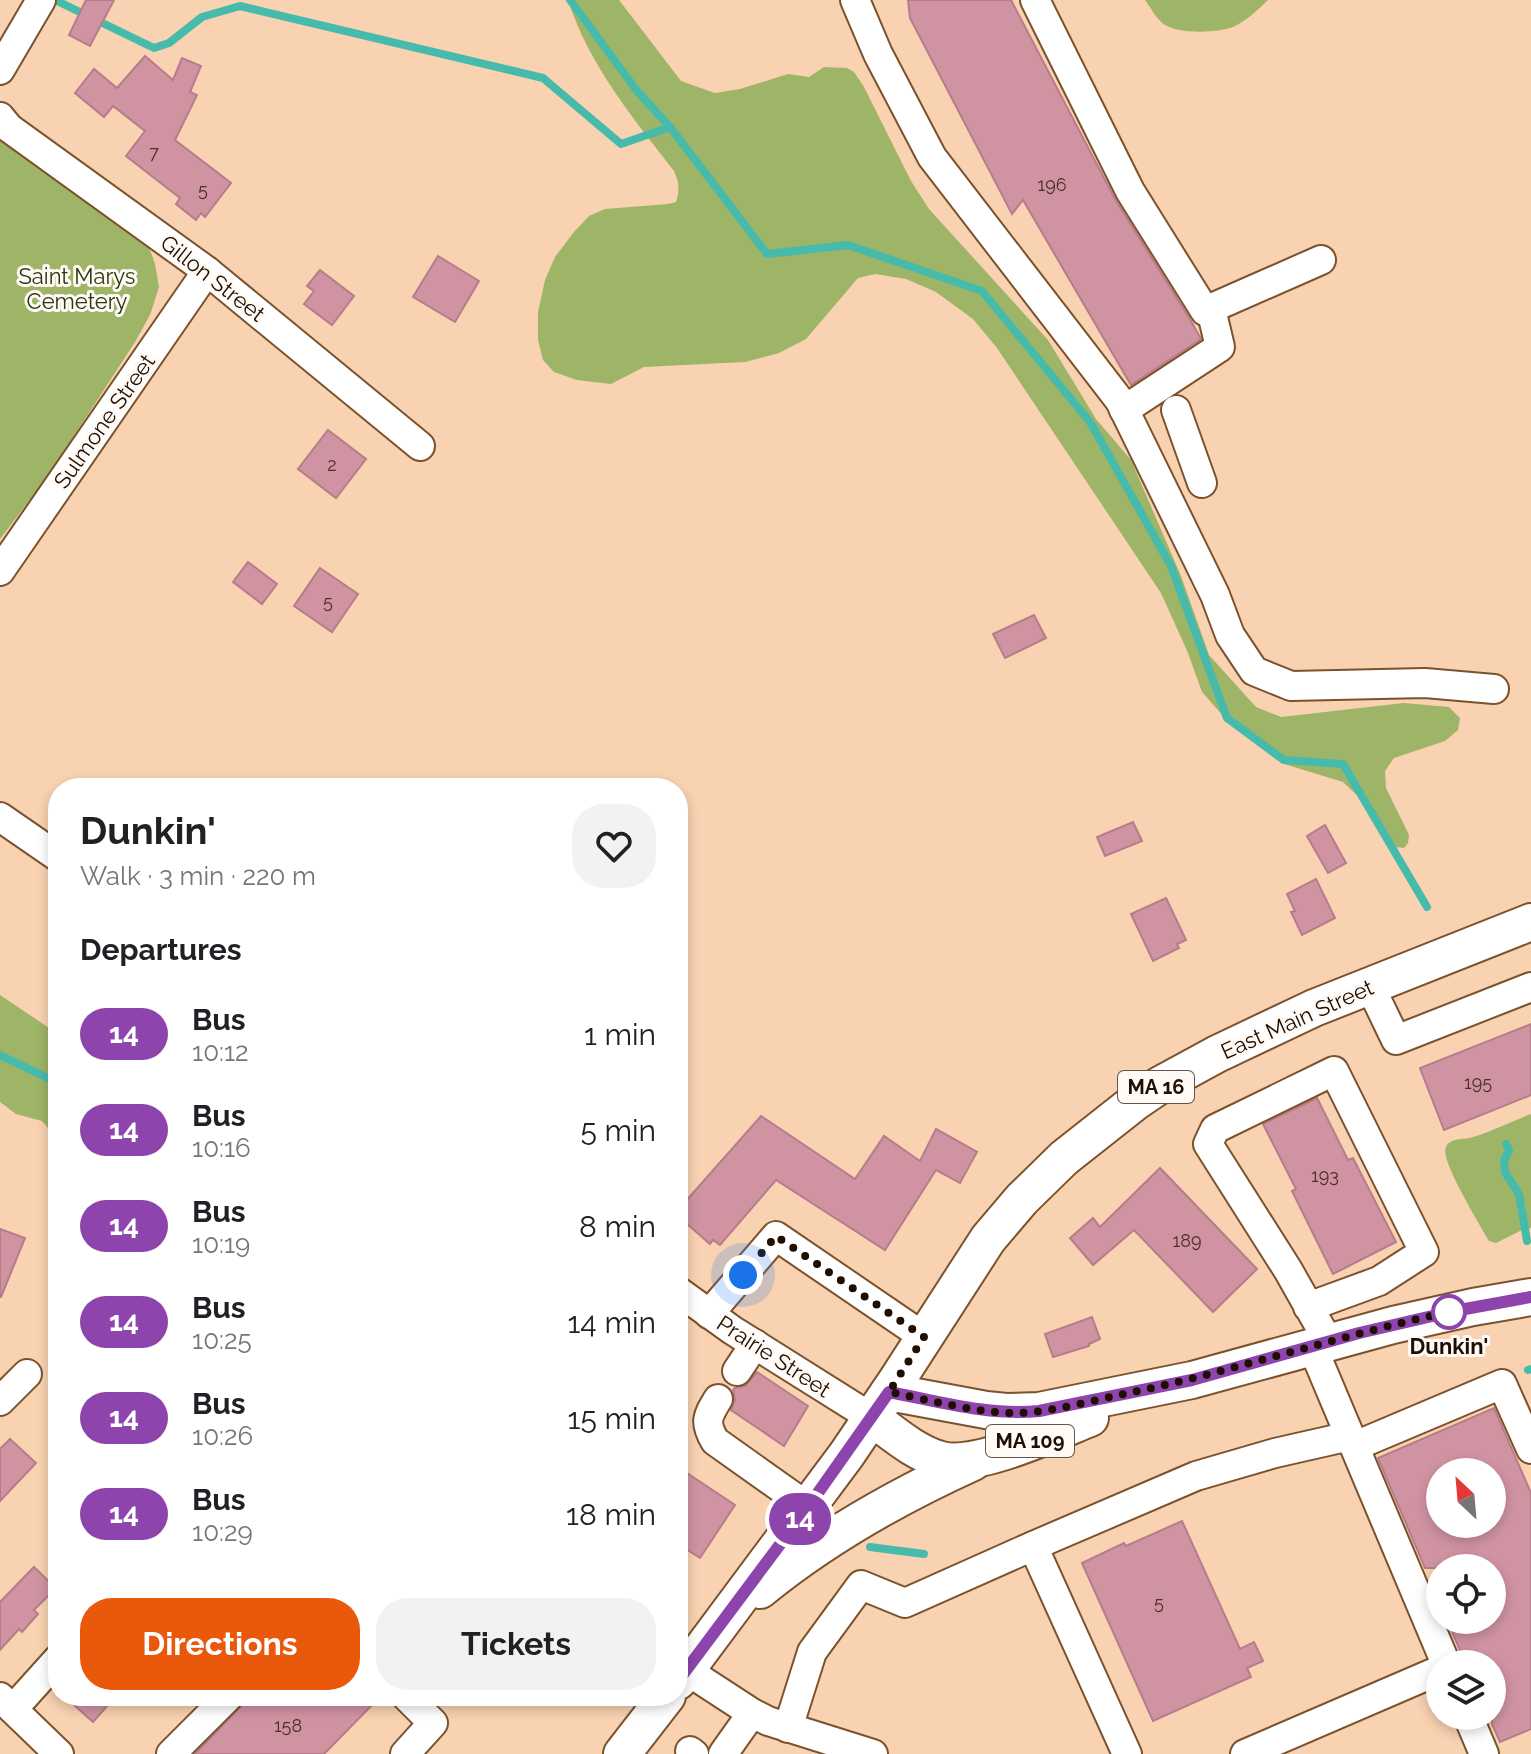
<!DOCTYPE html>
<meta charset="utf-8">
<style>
:root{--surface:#fff;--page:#f2f2f2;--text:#202124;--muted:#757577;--accent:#ea580c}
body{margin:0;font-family:Raleway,sans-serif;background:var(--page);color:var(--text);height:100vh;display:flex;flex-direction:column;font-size:30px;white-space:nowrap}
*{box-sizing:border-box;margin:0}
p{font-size:26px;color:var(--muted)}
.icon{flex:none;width:44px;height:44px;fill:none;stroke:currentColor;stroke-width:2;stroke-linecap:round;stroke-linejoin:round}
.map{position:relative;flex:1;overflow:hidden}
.sheet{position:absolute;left:48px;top:778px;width:640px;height:928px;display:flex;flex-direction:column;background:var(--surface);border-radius:32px;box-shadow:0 4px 12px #0003}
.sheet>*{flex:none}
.badge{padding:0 16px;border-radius:26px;font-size:28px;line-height:52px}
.needle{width:52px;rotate:334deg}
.fabs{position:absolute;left:1426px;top:1458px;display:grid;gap:16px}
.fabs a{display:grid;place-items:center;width:80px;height:80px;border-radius:50%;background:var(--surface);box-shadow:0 4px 12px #0003;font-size:40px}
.you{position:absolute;width:40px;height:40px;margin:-20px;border:6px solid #fff;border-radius:50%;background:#1a73e8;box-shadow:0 0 0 12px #1a73e833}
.map>.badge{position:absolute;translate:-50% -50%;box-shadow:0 0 0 4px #fff}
h2{padding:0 32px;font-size:30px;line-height:72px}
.round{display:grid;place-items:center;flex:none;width:84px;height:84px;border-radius:32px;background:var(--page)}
.head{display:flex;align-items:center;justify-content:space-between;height:136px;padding:0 32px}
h1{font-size:38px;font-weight:700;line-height:60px}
.primary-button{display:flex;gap:16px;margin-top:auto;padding:16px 32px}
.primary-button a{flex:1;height:92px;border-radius:32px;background:var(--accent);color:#fff;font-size:32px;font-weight:700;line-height:92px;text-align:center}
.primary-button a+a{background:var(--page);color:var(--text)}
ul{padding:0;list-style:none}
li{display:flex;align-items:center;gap:24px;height:96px;padding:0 32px}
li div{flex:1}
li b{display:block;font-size:30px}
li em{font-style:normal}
li .badge{min-width:88px;font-weight:700;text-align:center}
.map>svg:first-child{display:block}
.green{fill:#9eb467}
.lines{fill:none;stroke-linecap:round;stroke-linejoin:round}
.stream{stroke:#47bbab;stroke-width:8}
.building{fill:#d093a2;stroke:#b77c8b;stroke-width:2;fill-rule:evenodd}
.minor-casing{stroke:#7b522c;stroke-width:32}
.major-casing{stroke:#7b522c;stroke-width:40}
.minor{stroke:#fff;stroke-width:28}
.major{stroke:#fff;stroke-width:36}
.line-casing{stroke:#fff;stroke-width:18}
.line{stroke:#8e44ad;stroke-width:12}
.walk{stroke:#1f0e02;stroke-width:8;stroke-dasharray:0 14.4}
.stop-dot{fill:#fff;stroke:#8e44ad;stroke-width:4}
.labels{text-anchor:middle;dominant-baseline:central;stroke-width:6;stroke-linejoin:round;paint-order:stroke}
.number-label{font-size:18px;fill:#4b2f2a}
.shield{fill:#fffaf6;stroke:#62554b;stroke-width:2}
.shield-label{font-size:20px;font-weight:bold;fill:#1f0e02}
.park-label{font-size:22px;fill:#2c370c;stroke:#fffaf6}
.street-label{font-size:22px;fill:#1f0e02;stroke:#fffaf6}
.stop-label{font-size:22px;font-weight:bold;fill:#1f0e02;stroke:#fffaf6}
</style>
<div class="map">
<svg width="1531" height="1754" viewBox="0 0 1531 1754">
<rect width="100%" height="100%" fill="#f8d2b1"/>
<g class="green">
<path d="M568,0H619L681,81L715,93L740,89L788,74L809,77L824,67L847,68L854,72L864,87L911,181L929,209L1048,340L1096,419L1131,460L1181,576L1209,655L1256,707L1281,717L1404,703L1449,707L1460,718L1458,730L1445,741L1394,758L1385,771L1386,788L1409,835L1408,843L1404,848L1396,847L1387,838L1362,800L1343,782L1281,763L1232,726L1202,692L1188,653L1161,593L997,348L973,319L936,292L906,279L875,274L858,278L806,339L779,353L745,362L644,367L611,384L577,380L554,372L543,360L538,340V312L545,280L555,257L574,232L589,216L605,209L668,204L676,202C680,190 679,182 674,171C633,118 589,65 568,0Z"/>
<path d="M1145,0H1268C1258,10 1246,21 1233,27C1217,33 1179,34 1165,25C1157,20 1151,8 1145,0Z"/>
<path d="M0,140L137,237L150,250L155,264L159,287L150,315L135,342L48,476L0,539Z"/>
<path d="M0,995L58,1034V1140L42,1121L16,1114L0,1102Z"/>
<path d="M1531,1114V1228L1522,1230L1496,1243L1489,1241C1481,1226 1439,1159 1446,1147C1451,1137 1464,1140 1473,1137C1493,1131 1512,1121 1531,1114Z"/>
</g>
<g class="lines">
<g class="stream">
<path d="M570,0L637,91L670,127"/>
<path d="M57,1L154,48L169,43L202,17L240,6L543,78L621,144L670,127L767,254L848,245L982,291L1090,422L1171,566L1227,718L1284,760L1343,764L1427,907"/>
<path d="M0,1055L58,1083"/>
<path d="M1506,1144L1509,1150L1504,1161L1505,1172L1519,1194L1527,1241"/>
<path d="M1528,1370L1531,1369"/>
<path d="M870,1547L924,1554"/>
</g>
</g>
<g class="building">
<path d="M86,0H114L90,46L69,35Z"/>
<path d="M908,0H1011L1115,199L1191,321L1201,339L1131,385L1023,200L1012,214L910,18Z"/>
<path d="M145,56L173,80L182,58L201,66L190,92L197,95L175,140L231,183L205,217L201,213L196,220L176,204L180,198L126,156L145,131L113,106L104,117L75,93L94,69L117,88Z"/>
<path d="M438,256L479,281L455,322L413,297Z"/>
<path d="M320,270L354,296L332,325L304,304L314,291L307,286Z"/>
<path d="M328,430L366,459L336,498L298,469Z"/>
<path d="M248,562L277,584L262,604L233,582Z"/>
<path d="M320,568L358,594L332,632L294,606Z"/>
<path d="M1034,615L1046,638L1005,658L993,634Z"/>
<path d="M1133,822L1142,841L1105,856L1097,837Z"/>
<path d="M1325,825L1346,863L1328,873L1307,836Z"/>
<path d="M1316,879L1335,918L1302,935L1291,912L1295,911L1287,894Z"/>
<path d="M1166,898L1186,940L1177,944L1179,948L1153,961L1131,914Z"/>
<path d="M1531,1024V1095L1444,1130L1420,1068Z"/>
<path d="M1317,1098L1348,1160L1353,1158L1396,1242L1333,1274L1292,1191L1296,1189L1263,1124Z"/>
<path d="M761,1116L855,1179L884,1136L920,1161L936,1129L977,1152L960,1183L936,1170L885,1250L776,1180L720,1245L713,1240L710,1244L678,1216V1210Z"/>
<path d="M1160,1168L1257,1269L1213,1312L1134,1230L1093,1265L1070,1238L1093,1218L1100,1227Z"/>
<path d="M0,1229L25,1238L1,1297H0Z"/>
<path d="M1092,1317L1100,1339L1089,1344V1346L1053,1357L1045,1334Z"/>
<path d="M757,1372L808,1406L784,1446L731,1410L735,1400L733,1390L735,1388L745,1386Z"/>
<path d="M1494,1408L1531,1493V1729L1500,1742L1492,1724V1664H1466L1447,1620H1492V1568H1425L1378,1458ZM1440,1472H1492V1524H1440Z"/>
<path d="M10,1439L36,1463L0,1501V1449Z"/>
<path d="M678,1467L735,1505L700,1558L678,1544Z"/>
<path d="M1182,1521L1240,1649L1254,1642L1263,1661L1247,1668L1251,1677L1153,1721L1082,1563L1124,1543L1126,1546Z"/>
<path d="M34,1567L56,1588L34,1610L38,1614L22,1632L19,1629L0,1650V1602Z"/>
<path d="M64,1696H116L93,1722Z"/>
<path d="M251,1696H381L324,1754H195Z"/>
</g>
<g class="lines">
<defs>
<g id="minor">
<path d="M855,0L878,54L932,157L1120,401L1215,595L1230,635L1254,671L1291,686L1425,683L1494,689"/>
<path d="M1035,0L1130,191L1205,311L1321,260"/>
<path d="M0,70L41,0"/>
<path d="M0,117L9,128L207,271L420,446"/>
<path d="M1124,410L1220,347L1211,309"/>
<path d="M1176,410L1202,483"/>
<path d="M0,571L207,271"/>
<path d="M0,817L58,857"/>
<path d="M1370,986L1396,1040L1531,987"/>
<path d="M678,1291L732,1330L872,1418"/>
<path d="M1308,1307L1379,1281L1424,1252L1334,1071L1215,1129L1208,1144L1288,1270L1328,1341"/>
<path d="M709,1314L776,1236L924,1337"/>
<path d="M1312,1346L1446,1664"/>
<path d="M737,1371L755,1344"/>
<path d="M718,1399C707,1417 704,1422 715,1441L808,1507"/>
<path d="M0,1401L27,1374"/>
<path d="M1355,1446L1502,1384L1531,1449"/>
<path d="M1033,1546L1127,1754"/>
<path d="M686,1670L752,1713L768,1721L873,1754"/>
<path d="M0,1697L59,1754"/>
<path d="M13,1709L58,1659"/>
<path d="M1468,1716L1484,1754"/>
<path d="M788,1728L812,1652L861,1585L905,1603L1033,1546L1196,1476L1275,1453L1350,1436"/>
<path d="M690,1751L694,1754"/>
<path d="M171,1754L229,1696"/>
<path d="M405,1754L433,1723L406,1696"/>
<path d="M723,1754L752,1713"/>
<path d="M1245,1754L1440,1670"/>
</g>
<g id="major">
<path d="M889,1392L986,1410L1006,1412L1039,1411L1192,1380L1393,1325L1473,1307L1531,1297"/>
<path d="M872,1418C893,1433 915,1453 941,1460C977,1469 1055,1432 1090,1418"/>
<path d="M760,1590C825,1537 898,1496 973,1462"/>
<path d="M678,1681L847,1454L897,1380L988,1239L1022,1199L1064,1158L1135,1102L1160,1085L1217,1054L1314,1008L1531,922"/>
<path d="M622,1754L667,1696"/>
</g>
</defs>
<use href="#minor" class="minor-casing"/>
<use href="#major" class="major-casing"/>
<use href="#minor" class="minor"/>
<use href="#major" class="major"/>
</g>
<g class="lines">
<defs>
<path id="line" d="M678,1681L808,1507L889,1392C938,1401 988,1416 1039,1411L1192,1380L1359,1333L1454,1311L1531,1297"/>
</defs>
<use href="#line" class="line-casing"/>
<use href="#line" class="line"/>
<path class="walk" d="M743,1275L776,1236L924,1337L889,1392C930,1400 980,1414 1021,1413C1057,1411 1094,1400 1129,1393C1238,1370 1344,1334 1454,1311L1449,1312"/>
</g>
<circle class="stop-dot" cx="1449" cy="1312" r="16"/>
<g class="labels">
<g class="number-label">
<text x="154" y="152">7</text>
<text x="1052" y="184">196</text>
<text x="203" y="189">5</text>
<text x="332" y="464">2</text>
<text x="328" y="601">5</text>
<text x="1478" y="1082">195</text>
<text x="1325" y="1175">193</text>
<text x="1187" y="1240">189</text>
<text x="1159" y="1602">5</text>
<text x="288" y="1725">158</text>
</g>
<g class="shield">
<rect x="1118" y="1071" width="76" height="32" rx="6"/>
<rect x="986" y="1425" width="88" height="32" rx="6"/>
</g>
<g class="shield-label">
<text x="1156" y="1087">MA 16</text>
<text x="1030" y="1441">MA 109</text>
</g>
<g class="park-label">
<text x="77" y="276">Saint Marys<tspan x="77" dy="25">Cemetery</tspan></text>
</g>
<g class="street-label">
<text transform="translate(213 278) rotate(38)">Gillon Street</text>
<text transform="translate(104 421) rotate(-55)">Sulmone Street</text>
<text transform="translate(1297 1019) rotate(-24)">East Main Street</text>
<text transform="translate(774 1356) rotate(33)">Prairie Street</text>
</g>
<g class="stop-label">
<text x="1449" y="1346">Dunkin'</text>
</g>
</g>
</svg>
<div class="fabs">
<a><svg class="needle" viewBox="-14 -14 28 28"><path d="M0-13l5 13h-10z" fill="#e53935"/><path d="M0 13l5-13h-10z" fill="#757577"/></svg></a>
<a><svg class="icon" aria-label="locate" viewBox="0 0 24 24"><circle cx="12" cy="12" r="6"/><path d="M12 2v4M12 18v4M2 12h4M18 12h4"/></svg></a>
<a><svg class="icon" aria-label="layers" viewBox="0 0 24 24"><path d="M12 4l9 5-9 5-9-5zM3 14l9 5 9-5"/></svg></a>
</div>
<div class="you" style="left:743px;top:1275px"></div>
<b class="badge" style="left:800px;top:1519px;background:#8e44ad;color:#fff">14</b>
<section class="sheet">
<div class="head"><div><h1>Dunkin'</h1><p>Walk · 3 min · 220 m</p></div><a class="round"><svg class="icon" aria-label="heart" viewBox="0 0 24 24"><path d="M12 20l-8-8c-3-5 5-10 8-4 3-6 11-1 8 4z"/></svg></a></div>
<h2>Departures</h2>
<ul>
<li><span class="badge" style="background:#8e44ad;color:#fff">14</span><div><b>Bus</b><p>10:12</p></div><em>1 min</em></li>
<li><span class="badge" style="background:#8e44ad;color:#fff">14</span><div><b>Bus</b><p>10:16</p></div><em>5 min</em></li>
<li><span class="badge" style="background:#8e44ad;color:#fff">14</span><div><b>Bus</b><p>10:19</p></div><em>8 min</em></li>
<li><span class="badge" style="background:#8e44ad;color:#fff">14</span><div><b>Bus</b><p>10:25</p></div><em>14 min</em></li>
<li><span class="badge" style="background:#8e44ad;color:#fff">14</span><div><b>Bus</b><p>10:26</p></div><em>15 min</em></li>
<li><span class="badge" style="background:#8e44ad;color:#fff">14</span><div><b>Bus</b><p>10:29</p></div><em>18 min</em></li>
</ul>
<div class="primary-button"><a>Directions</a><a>Tickets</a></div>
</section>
</div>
